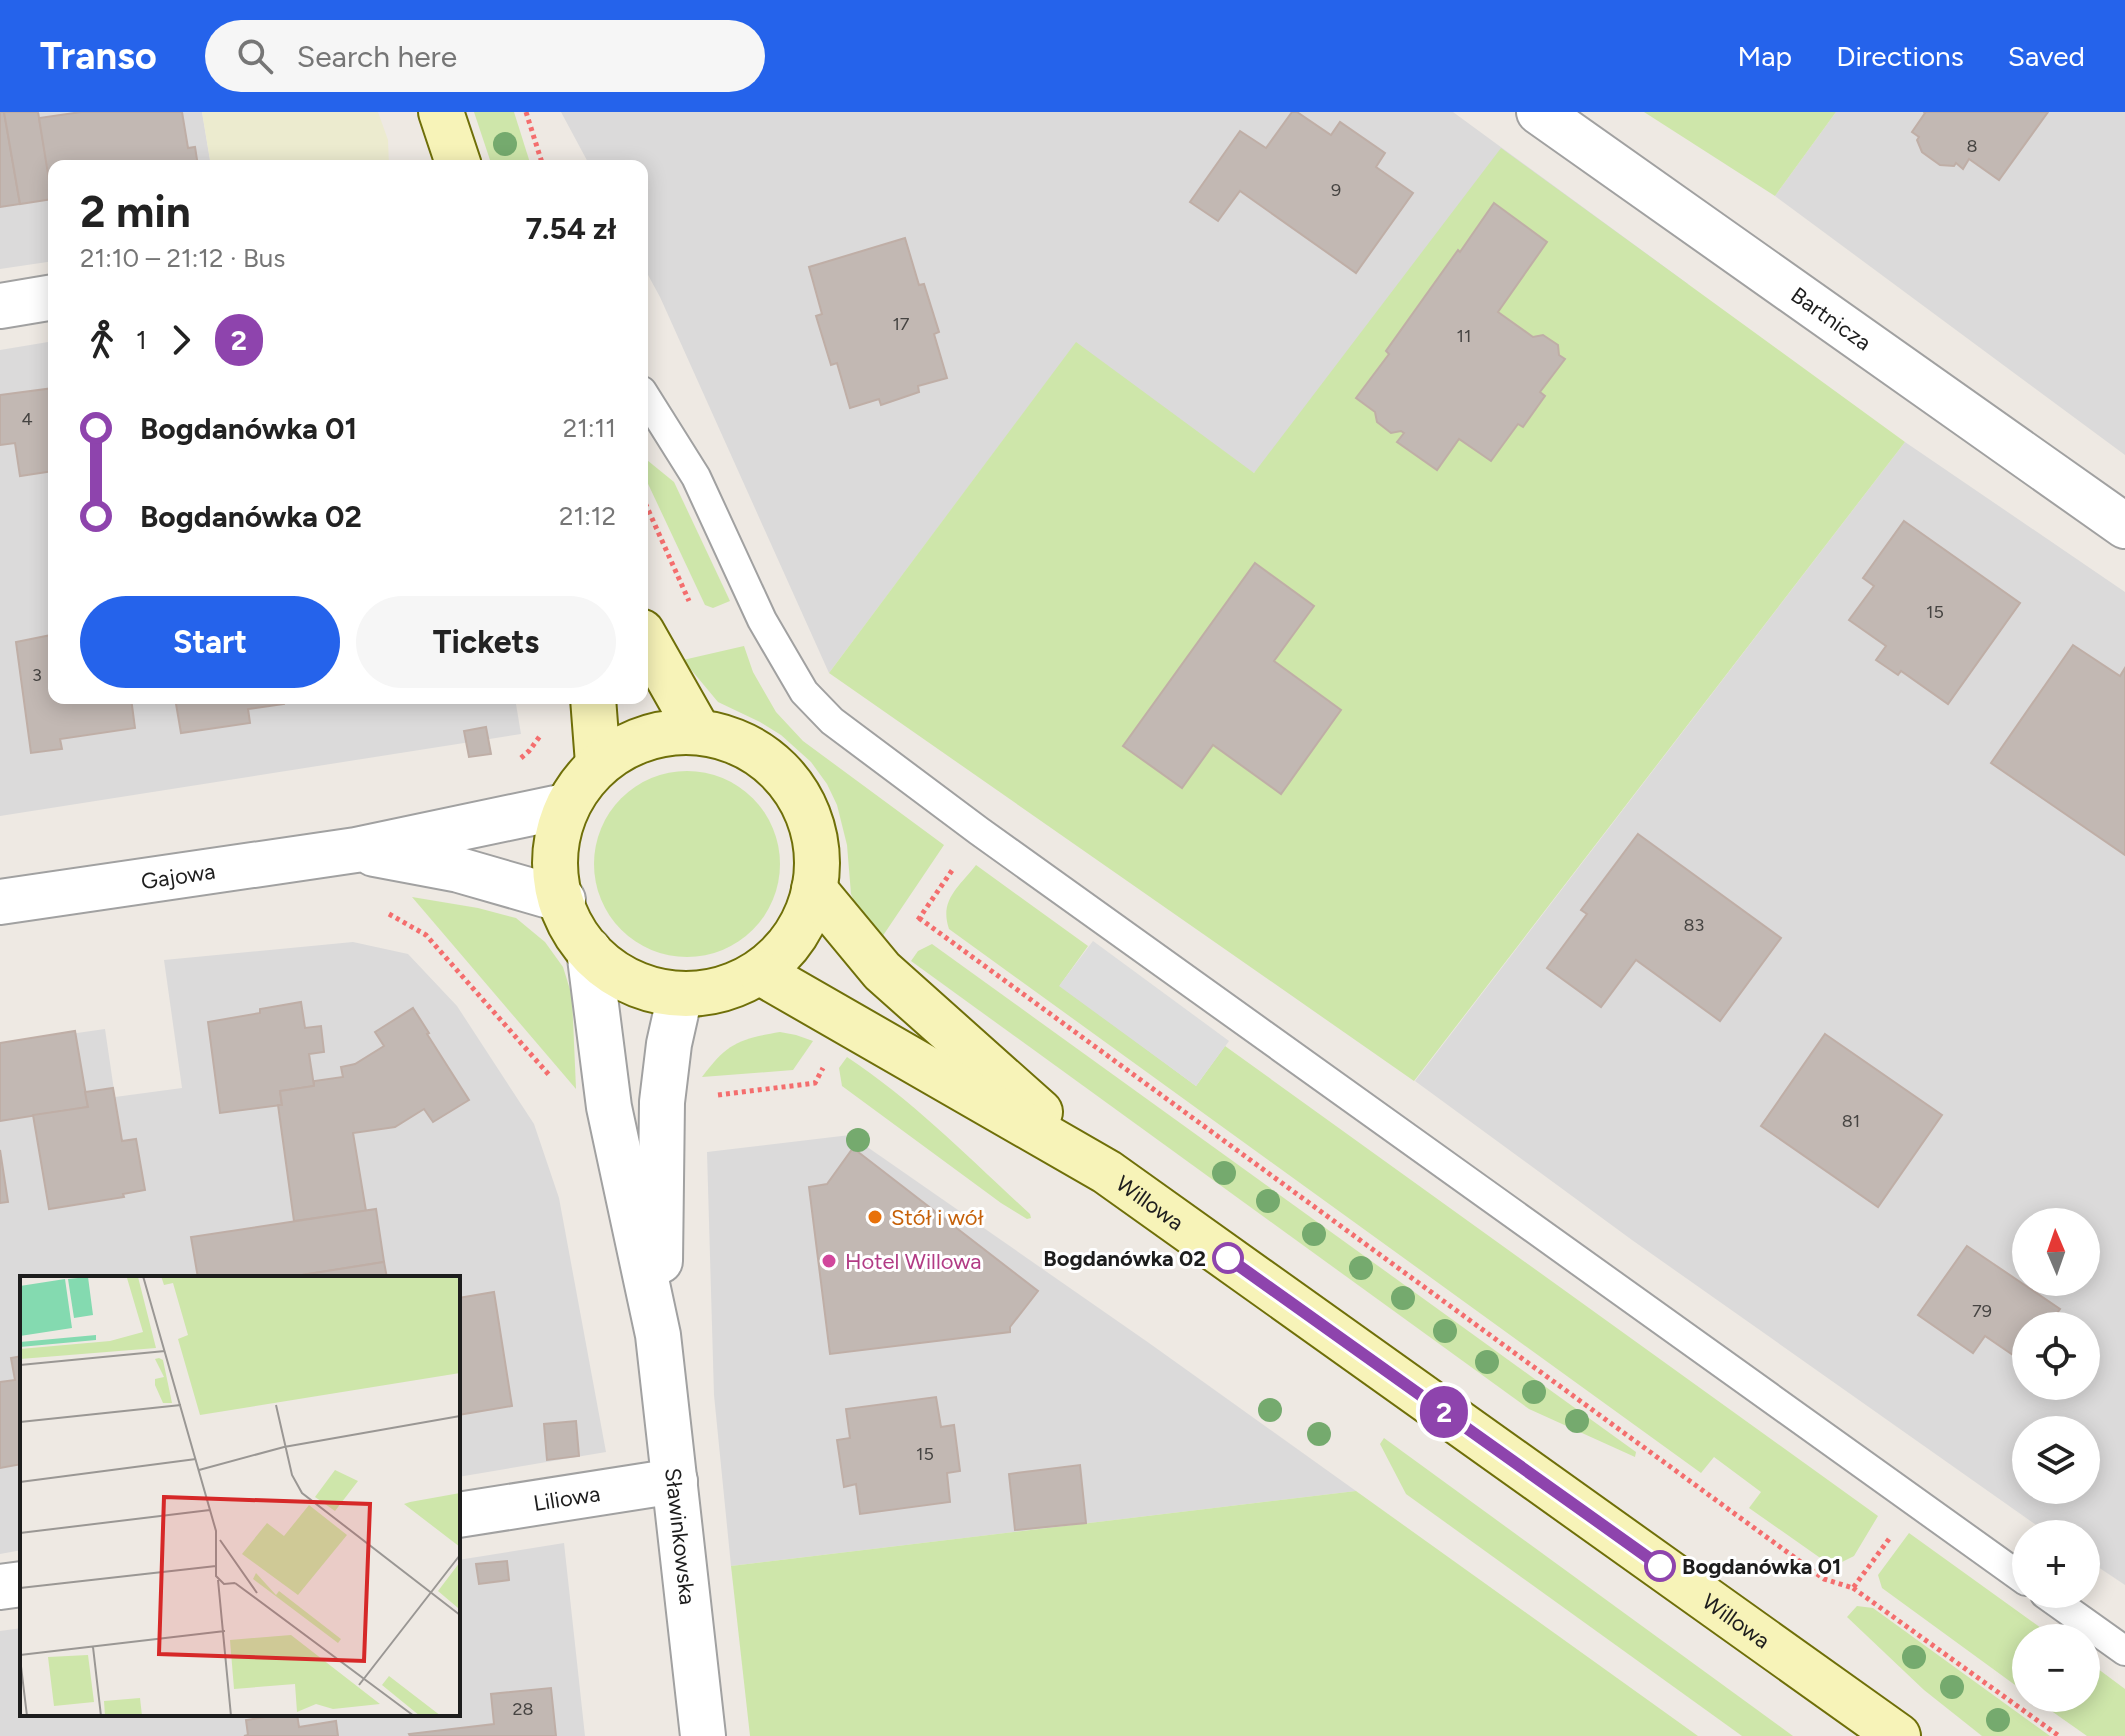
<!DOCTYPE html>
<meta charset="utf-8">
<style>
:root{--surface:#fff;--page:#f6f6f6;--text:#222;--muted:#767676;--accent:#2563eb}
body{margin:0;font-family:Figtree,sans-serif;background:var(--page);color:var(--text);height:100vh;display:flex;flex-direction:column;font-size:30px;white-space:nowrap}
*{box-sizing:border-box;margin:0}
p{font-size:26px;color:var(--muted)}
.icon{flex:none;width:44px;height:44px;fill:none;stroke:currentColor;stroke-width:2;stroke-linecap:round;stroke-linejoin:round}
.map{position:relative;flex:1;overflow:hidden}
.sheet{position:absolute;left:48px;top:48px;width:600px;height:544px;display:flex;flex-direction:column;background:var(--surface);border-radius:16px;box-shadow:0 4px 20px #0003}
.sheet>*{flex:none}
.badge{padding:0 16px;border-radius:26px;font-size:28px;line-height:52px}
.needle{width:52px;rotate:358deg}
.buttons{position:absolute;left:2012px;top:1096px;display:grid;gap:16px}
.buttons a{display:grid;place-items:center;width:88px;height:88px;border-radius:50%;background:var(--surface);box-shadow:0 4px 20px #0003;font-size:40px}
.map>.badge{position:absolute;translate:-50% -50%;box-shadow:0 0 0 4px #fff}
.legs{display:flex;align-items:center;gap:12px;height:88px;padding:0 32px;font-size:26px}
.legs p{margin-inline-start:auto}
.headline{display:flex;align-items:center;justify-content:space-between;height:136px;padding:0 32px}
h1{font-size:44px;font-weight:700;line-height:60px}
.action{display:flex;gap:16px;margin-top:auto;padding:16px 32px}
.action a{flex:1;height:92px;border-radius:48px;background:var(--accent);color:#fff;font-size:32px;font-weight:700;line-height:92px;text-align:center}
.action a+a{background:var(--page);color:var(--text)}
ul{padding:0 32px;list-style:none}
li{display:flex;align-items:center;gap:28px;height:88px;font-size:30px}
li i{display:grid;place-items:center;width:12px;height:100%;margin:0 10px;background:currentColor}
li i::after{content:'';width:20px;height:20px;margin:-10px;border:6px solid;border-radius:50%;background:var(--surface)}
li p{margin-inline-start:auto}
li:first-child i{background:linear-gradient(#0000 50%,currentColor 0)}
li:last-child i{background:linear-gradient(currentColor 50%,#0000 0)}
header{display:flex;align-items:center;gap:48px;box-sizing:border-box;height:112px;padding:0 40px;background:var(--accent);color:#fff}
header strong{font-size:38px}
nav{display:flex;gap:44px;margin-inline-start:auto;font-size:28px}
.search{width:560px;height:72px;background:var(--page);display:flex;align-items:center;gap:20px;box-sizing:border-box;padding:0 28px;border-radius:44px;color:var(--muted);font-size:30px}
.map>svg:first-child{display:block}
.residential{fill:#dbdada;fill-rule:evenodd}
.farmland{fill:#ecebcf}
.grass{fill:#cee6aa}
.parking{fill:#ddd}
.building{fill:#c2b8b3;stroke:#bfaea6;stroke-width:2}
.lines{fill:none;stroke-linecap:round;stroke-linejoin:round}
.lane-casing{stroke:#a1a1a1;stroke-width:32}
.street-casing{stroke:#a1a1a1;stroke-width:48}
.secondary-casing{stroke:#6f6f09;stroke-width:48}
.path{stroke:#f46e6e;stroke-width:5;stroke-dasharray:4 4;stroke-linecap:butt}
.lane{stroke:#fff;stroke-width:28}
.street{stroke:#fff;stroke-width:44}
.secondary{stroke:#f7f3b8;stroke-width:44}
.tree{fill:#75aa6e}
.line-1-casing{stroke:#fff;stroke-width:18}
.line-1{stroke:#8e44ad;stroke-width:12}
.food-dot{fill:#e8710a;stroke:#fff;stroke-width:3}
.stop-1-dot{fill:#fff;stroke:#8e44ad;stroke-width:4}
.hotel-dot{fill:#d1479c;stroke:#fff;stroke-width:3}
.labels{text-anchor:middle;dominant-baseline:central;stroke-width:6;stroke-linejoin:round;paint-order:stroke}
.number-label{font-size:18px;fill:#464442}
.street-label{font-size:22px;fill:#1d1d1d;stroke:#fff}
.food-label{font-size:22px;fill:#c56008;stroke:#fff;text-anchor:start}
.stop-label{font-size:22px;font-weight:bold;fill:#1d1d1d;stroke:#fff;text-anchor:end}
.hotel-label{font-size:22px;fill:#b23c85;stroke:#fff;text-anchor:start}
.inset-road{fill:none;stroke:#9a9794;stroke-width:2}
.view{fill:#d62828;fill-opacity:0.15;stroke:#d62828;stroke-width:4}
.inset-edge{fill:none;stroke:#1d1d1d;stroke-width:4}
</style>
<header>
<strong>Transo</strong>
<div class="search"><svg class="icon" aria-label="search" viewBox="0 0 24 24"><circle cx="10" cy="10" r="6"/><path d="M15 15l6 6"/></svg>Search here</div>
<nav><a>Map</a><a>Directions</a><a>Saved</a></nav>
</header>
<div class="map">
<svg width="2125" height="1624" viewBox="0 0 2125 1624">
<rect width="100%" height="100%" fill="#eee9e3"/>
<g class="residential">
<path d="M0,0H202L211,54H54V149L0,157Z"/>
<path d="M561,0H1453L1688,172L1253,361L1076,231L829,561L660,185L642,152V54H590Z"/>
<path d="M1836,0H2125V343L1775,84Z"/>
<path d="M54,229V586H515L521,622L0,704V238Z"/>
<path d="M1905,330L2125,480V1473L2086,1447V1422H2049L1632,1128L1415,969ZM2026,1110H2086V1170H2026ZM2026,1214H2086V1274H2026ZM2026,1318H2086V1378H2026Z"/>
<path d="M353,830L408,842L457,894L534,1012L559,1086L606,1340L458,1365V1166H22V1438L0,1442V932L105,917L115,985L182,976L164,848Z"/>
<path d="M850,1023L1149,1231L1356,1379L731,1454L714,1283L707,1040Z"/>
<path d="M564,1431L585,1624H0V1519L22,1516V1602H458V1448Z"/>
</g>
<path class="farmland" d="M202,0H378L388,28L389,54H211Z"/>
<g class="grass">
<path d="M474,0H514L531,54H492Z"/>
<path d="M1644,0H1836L1775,84Z"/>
<path d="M1501,36L1905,330L1414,969L829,561L1076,230L1254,361Z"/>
<path d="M642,344L674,370L730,489L713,496L705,493L642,359Z"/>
<path d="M744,534L753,560L776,600L803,629L944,733L880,828L857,795L851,782L847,733L837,693L827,672L811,650L781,623L760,610L718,590L683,548Z"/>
<circle cx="687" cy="752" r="93"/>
<path d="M976,753L1088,834L1060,873L1196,974L1225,934L1878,1404L1854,1444L1842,1450H1826L1749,1396L1761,1380L1714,1345L1701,1361L949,817C939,788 959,775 976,753Z"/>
<path d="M412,785L478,796L516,806L545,830L563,855L572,884L576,977Z"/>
<path d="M932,832L1636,1340L1635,1345L1529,1297L911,849L918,839Z"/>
<path d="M780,920L796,923L813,929L793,958L702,965C727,931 739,927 780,920Z"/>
<path d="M847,945C915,990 970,1047 1030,1102L1031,1106L1027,1107L1001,1091L842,974L839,956Z"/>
<path d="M1384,1326L1793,1624H1742L1406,1382L1380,1332Z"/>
<path d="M1356,1379L1698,1624H750L731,1454Z"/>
<path d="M1909,1421L2055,1526H2026V1581L1882,1476L1878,1463Z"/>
<path d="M1857,1494L1873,1496L2050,1624H1982L1924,1578L1847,1505Z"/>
<path d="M2086,1548L2125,1577V1624H2087L2033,1586H2086Z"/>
</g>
<path class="parking" d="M1093,829L1229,929L1196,974L1059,874Z"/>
<g class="building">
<path d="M0,0H4L20,92L0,95Z"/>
<path d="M4,0H38L53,87L20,92Z"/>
<path d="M81,0H182L188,36L195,35L198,54H54V99L39,6Z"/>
<path d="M1292,0H1297L1331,23L1340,10L1385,41L1376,55L1413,81L1356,161L1240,79L1218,109L1190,90L1240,19L1266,36Z"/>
<path d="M1924,0H2048L1999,68L1969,47L1963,57L1956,51L1954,54L1940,53L1922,40L1917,28L1919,25L1912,20L1925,1Z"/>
<path d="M1494,91L1547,130L1498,200L1533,225L1543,223L1558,233L1559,243L1565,247L1540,280L1545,284L1523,315L1518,312L1491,349L1459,327L1437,358L1397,330L1404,321L1401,319L1391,321L1377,310L1375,300L1356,286L1389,242L1386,239L1458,138L1460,140Z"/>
<path d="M905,126L919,173L924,172L939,220L934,222L947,266L918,274L919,280L881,293L879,287L850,296L837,251L831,253L816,204L822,202L809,155Z"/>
<path d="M54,276V359L20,364L15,331L0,333V283Z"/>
<path d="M1904,409L2020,491L1948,592L1901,559L1898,563L1876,548L1886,534L1849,508L1874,474L1863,466Z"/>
<path d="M1255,451L1314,494L1274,549L1341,598L1281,682L1213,633L1182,676L1123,634Z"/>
<path d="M51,523L54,539V586H131L135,616L60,627L62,637L31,641L16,530Z"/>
<path d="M2073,533L2120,564L2125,556V743L1991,651Z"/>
<path d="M175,586H283L284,592L248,597L250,611L181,621Z"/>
<path d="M486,615L491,642L469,645L464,619Z"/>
<path d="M1638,722L1781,826L1720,909L1636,848L1601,895L1547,856L1587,802L1581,798Z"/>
<path d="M301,890L305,916L321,914L324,940L309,942L314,974L280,979L282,993L220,1001L208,910L260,901V897Z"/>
<path d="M413,896L429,921L427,922L469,988L433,1010L424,997L395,1015L353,1021L366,1099L294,1109L278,993H282L280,979L314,974V969L343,965L341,955L355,952L384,934L375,920Z"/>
<path d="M75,919L88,995L0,1009V931Z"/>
<path d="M1825,922L1942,1003L1878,1095L1761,1014Z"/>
<path d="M113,976L122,1029L136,1027L145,1078L123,1082L124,1085L49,1097L33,1003L88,995L85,980Z"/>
<path d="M853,1036L1038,1179L1010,1215V1220L830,1242L809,1075L827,1072Z"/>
<path d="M0,1038L8,1090L0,1091Z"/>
<path d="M376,1097L384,1150L283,1166H198L191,1125Z"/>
<path d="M1967,1134L2060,1197L2048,1214H2026V1246L2023,1250L1985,1224L1973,1241L1918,1203Z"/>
<path d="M384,1150L387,1166H283Z"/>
<path d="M494,1180L512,1294L458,1303V1186Z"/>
<path d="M22,1244V1352L0,1356V1270L15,1268L11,1246Z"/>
<path d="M936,1285L941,1315L954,1313L960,1359L947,1361L950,1390L860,1402L856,1372L844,1375L837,1328L850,1326L846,1297Z"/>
<path d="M576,1309L579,1344L547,1348L544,1312Z"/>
<path d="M1080,1353L1086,1411L1015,1418L1009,1362Z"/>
<path d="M507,1449L509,1468L479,1472L476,1452Z"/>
<path d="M551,1576L556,1624H410L409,1622L494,1612L491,1582Z"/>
<path d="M286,1602H297L299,1615L336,1609L338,1624H244L248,1623L246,1608Z"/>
</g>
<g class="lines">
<defs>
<g id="lane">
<path d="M642,279L696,365L762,508L804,580L832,609L979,719L2026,1469"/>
<path d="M2045,1482L2125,1539"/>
</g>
<g id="street">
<path id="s1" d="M1539,0L2125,414"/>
<path d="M0,194L54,185"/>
<path d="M374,742L459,758L563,788"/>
<path id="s2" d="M0,790L356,738L565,694"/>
<path id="s3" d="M589,838L609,995L658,1223L703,1624"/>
<path d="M660,1149L662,990L669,932L680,883"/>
<path id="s4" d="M458,1403L675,1369"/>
<path d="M0,1475L22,1472"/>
</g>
<g id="secondary">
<path d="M441,0L459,54"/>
<path d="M642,520L697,617"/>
<path d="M593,586L598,651"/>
<circle cx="686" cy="751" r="131"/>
<path d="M814,777L882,859L1040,1000"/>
<path id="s5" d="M761,861L1107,1060L1898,1624"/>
</g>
</defs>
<use href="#lane" class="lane-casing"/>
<use href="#street" class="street-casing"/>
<use href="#secondary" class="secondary-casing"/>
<g class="path">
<path d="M526,0L543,54"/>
<path d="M642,384L689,489"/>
<path d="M521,646L529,639L540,624"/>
<path d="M389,802L426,823L550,964"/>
<path d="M919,806L1824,1467L1853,1476L1889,1427"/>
<path d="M918,808L953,757"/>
<path d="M718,983L815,971L823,956"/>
<path d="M1853,1476L2059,1624"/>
</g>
<use href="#lane" class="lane"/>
<use href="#street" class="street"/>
<use href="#secondary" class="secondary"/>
</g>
<g class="tree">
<circle cx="505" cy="32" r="12"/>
<circle cx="858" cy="1028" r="12"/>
<circle cx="1224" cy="1061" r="12"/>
<circle cx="1268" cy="1089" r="12"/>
<circle cx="1314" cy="1122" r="12"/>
<circle cx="1361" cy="1156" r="12"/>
<circle cx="1403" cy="1186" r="12"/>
<circle cx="1445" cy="1219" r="12"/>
<circle cx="1487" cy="1250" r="12"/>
<circle cx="1534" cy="1280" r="12"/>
<circle cx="1270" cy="1298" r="12"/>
<circle cx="1577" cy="1309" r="12"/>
<circle cx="1319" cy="1322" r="12"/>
<circle cx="1914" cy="1545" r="12"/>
<circle cx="1952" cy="1575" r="12"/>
<circle cx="1998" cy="1608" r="12"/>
</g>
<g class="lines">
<defs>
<path id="line-1" d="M1228,1146L1660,1454"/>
</defs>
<use href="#line-1" class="line-1-casing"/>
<use href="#line-1" class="line-1"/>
</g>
<circle class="food-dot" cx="875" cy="1105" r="8"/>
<g class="stop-1-dot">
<circle cx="1228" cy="1146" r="14"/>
<circle cx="1660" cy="1454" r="14"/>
</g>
<circle class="hotel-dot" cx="829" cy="1149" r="8"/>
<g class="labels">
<g class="number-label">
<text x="1972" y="34">8</text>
<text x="1336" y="78">9</text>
<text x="901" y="212">17</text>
<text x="1464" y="224">11</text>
<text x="27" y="307">4</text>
<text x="1935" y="500">15</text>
<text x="37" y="563">3</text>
<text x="1694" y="813">83</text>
<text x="1851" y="1009">81</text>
<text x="1982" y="1199">79</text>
<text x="925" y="1342">15</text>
<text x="523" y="1597">28</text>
</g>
<g class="street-label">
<text stroke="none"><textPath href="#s1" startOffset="358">Bartnicza</textPath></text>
<text stroke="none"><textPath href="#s2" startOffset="180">Gajowa</textPath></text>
<text stroke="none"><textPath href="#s5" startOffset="452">Willowa</textPath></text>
<text stroke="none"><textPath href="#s4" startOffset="110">Liliowa</textPath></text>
<text stroke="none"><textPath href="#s3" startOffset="594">Sławinkowska</textPath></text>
<text stroke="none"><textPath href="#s5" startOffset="1172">Willowa</textPath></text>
</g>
<g class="food-label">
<text x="891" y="1105">Stół i wół</text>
</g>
<g class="stop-label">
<text x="1206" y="1146">Bogdanówka 02</text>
<text x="1682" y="1454" text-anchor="start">Bogdanówka 01</text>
</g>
<g class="hotel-label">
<text x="845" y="1149">Hotel Willowa</text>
</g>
</g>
<g transform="translate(20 1164)">
<rect width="440" height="440" fill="#eee9e3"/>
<path d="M141,0H440V97L180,139L158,63L168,59L153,7L144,9ZM118,1L136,72L0,83V73L90,65L123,56L107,2ZM139,82L143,84L152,127H143L135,109V103L144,101L135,83ZM315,194L338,205L315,235L295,221ZM440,217V271L384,228L390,226ZM289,229L327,259L278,319L222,278L247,247L264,260ZM440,286V330L438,332L418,315ZM236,297L256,319L259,315L321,363L318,367L233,303ZM271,359L360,428L313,433L296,428L277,436L275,408L214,413L210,364ZM68,379L74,426L34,430L28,381ZM369,400L421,440H400L362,409ZM120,422L122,440H85L84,425Z" fill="#cee6aa"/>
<path d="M68,1L73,39L54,42L48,3ZM45,3L52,52L0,60V10ZM76,59V64L0,71V66Z" fill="#84dab0"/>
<path class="inset-road" d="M123,0L196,255V300L204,308L215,307M0,89L145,75M256,129L272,199L282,217L440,339M0,146L161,129M179,194L264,171L440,140M0,206L176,183M0,257L190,234M200,264L237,317M198,304L211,440M215,307L394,440M0,312L196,290M73,371L81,440M0,379L205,355M0,382L7,440M339,409L440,279"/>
<path class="view" d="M144,221L350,228L344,385L139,378Z"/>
<rect width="440" height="440" class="inset-edge"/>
</g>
</svg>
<div class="buttons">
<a><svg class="needle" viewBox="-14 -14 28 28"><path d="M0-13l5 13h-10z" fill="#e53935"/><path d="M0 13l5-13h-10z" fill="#767676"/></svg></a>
<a><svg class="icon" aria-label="locate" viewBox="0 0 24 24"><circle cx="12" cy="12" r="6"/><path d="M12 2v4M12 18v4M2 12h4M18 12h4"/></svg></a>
<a><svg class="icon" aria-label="layers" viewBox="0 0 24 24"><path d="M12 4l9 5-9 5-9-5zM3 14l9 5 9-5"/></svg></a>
<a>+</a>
<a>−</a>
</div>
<b class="badge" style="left:1444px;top:1300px;background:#8e44ad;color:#fff">2</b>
<section class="sheet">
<div class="headline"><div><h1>2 min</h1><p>21:10 – 21:12 · Bus</p></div><b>7.54 zł</b></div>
<div class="legs"><svg class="icon" aria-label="walk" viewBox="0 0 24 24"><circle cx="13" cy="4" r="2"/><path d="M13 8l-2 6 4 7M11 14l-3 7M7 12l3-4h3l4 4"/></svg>1<svg class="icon" aria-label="forward" viewBox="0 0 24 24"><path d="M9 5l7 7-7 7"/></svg><b class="badge" style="background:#8e44ad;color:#fff">2</b></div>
<ul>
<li><i style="color:#8e44ad"></i><b>Bogdanówka 01</b><p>21:11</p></li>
<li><i style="color:#8e44ad"></i><b>Bogdanówka 02</b><p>21:12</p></li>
</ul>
<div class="action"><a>Start</a><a>Tickets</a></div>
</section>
</div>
